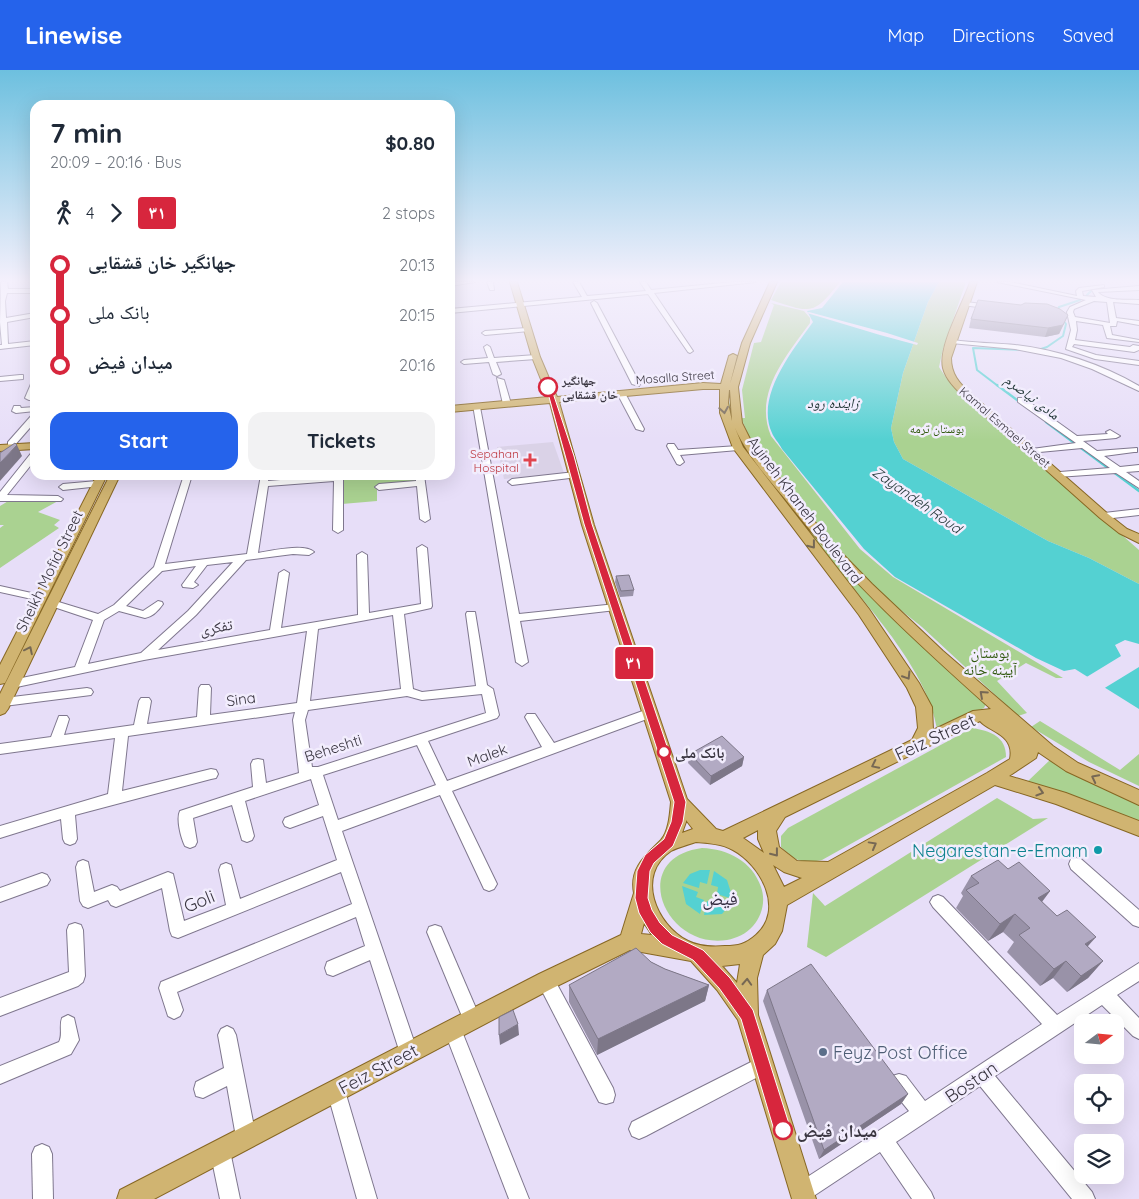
<!DOCTYPE html>
<meta charset="utf-8">
<style>
:root{--surface:#fff;--page:#f2f2f3;--text:#1f2937;--muted:#747a83;--accent:#2563eb}
body{margin:0;font-family:Quicksand,"Noto Naskh Arabic",sans-serif;background:var(--page);color:var(--text);height:100vh;display:flex;flex-direction:column;font-size:19px;white-space:nowrap}
*{box-sizing:border-box;margin:0}
p{font-size:16px;color:var(--muted)}
.icon{flex:none;width:28px;height:28px;fill:none;stroke:currentColor;stroke-width:2;stroke-linecap:round;stroke-linejoin:round}
.map{position:relative;flex:1;overflow:hidden}
.panel{position:absolute;left:30px;top:30px;width:425px;height:380px;display:flex;flex-direction:column;background:var(--surface);border-radius:15px;box-shadow:0 5px 20px #0002}
.panel>*{flex:none}
.badge{padding:0 10px;border-radius:4px;font-size:18px;line-height:32px}
.needle{width:32px;rotate:74deg}
.tools{position:absolute;left:1074px;top:944px;display:grid;gap:10px}
.tools a{display:grid;place-items:center;width:50px;height:50px;border-radius:10px;background:var(--surface);box-shadow:0 5px 20px #0002;font-size:25px}
.map>.badge{position:absolute;translate:-50% -50%;box-shadow:0 0 0 2px #fff}
.legs{display:flex;align-items:center;gap:8px;height:55px;padding:0 20px;font-size:16px}
.legs p{margin-inline-start:auto}
.summary{display:flex;align-items:center;justify-content:space-between;height:85px;padding:0 20px}
h1{font-size:28px;font-weight:800;line-height:38px}
.action{display:flex;gap:10px;margin-top:auto;padding:10px 20px}
.action a{flex:1;height:58px;border-radius:15px;background:var(--accent);color:#fff;font-size:20px;font-weight:800;line-height:58px;text-align:center}
.action a+a{background:var(--page);color:var(--text)}
ul{padding:0 20px;list-style:none}
li{display:flex;align-items:center;gap:18px;height:50px;font-size:19px}
li i{display:grid;place-items:center;width:8px;height:100%;margin:0 6px;background:currentColor}
li i::after{content:'';width:12px;height:12px;margin:-6px;border:4px solid;border-radius:50%;background:var(--surface)}
li p{margin-inline-start:auto}
li:first-child i{background:linear-gradient(#0000 50%,currentColor 0)}
li:last-child i{background:linear-gradient(currentColor 50%,#0000 0)}
header{display:flex;align-items:center;gap:30px;box-sizing:border-box;height:70px;padding:0 25px;background:var(--accent);color:#fff}
header strong{font-size:24px}
nav{display:flex;gap:28px;margin-inline-start:auto;font-size:18px}
.map>svg:first-child{display:block}
.medical{fill:#dad2e7}
.green{fill:#aad291}
.water{fill:#54d1d2}
.pier{fill:#e7def8}
.lines{fill:none;stroke-linecap:round;stroke-linejoin:round}
.stream-far1{stroke:#54d1d2;stroke-width:2}
.stream{stroke:#54d1d2;stroke-width:2.5}
.minor-casing{stroke:#7f778e;stroke-width:2}
.major-casing{stroke:#876723;stroke-width:2}
.minor{fill:#fff;fill-rule:evenodd}
.major{fill:#d0b471;fill-rule:evenodd}
.wall{fill:#9992a8}
.shaded-wall{fill:#7d7788}
.building{fill:#b2aac3;stroke:#7d7788}
.oneway{stroke:#766854}
.line-1{fill:#d7263d;stroke:#fff}
.stop-1-dot{fill:#fff;stroke:#d7263d;stroke-width:2.5}
.health-dot{fill:#e0444e;stroke:#f2edfd;stroke-width:2}
.culture-dot{fill:#0f9aa8;stroke:#f2edfd;stroke-width:2}
.service-dot{fill:#5c6f8a;stroke:#f2edfd;stroke-width:2}
.labels{text-anchor:middle;dominant-baseline:central;stroke-width:5;stroke-linejoin:round;paint-order:stroke}
.far-street-label{font-size:12px;fill:#3a3641;stroke:#f2edfd}
.far-stop-label{font-size:12px;font-weight:bold;fill:#3a3641;stroke:#f2edfd;text-anchor:start}
.far-park-label{font-size:12px;fill:#325a0f;stroke:#f2edfd}
.far-health-label{font-size:12px;fill:#be3a42;stroke:#f2edfd;text-anchor:end}
.far-water-label{font-size:14px;font-style:italic;fill:#1c3232;stroke:#f2edfd}
.street-label{font-size:15px;fill:#3a3641;stroke:#f2edfd}
.park-label{font-size:15px;fill:#325a0f;stroke:#f2edfd}
.stop-label{font-size:15px;font-weight:bold;fill:#3a3641;stroke:#f2edfd;text-anchor:start}
.near-street-label{font-size:18px;fill:#3a3641;stroke:#f2edfd}
.near-culture-label{font-size:18px;fill:#0d838f;stroke:#f2edfd;text-anchor:end}
.near-service-label{font-size:18px;fill:#4e5e75;stroke:#f2edfd;text-anchor:start}
.near-stop-label{font-size:18px;font-weight:bold;fill:#3a3641;stroke:#f2edfd;text-anchor:start}
.near-neighbourhood-label{font-size:19px;fill:#362f43;stroke:#f2edfd}
</style>
<header>
<strong>Linewise</strong>
<nav><a>Map</a><a>Directions</a><a>Saved</a></nav>
</header>
<div class="map">
<svg width="1139" height="1129" viewBox="0 0 1139 1129">
<rect width="100%" height="100%" fill="#e7def8"/>
<path class="medical" d="M553,372L564,403L504,409L497,377Z"/>
<g class="green">
<path d="M781,212H840C813,246 811,243 771,230Z"/>
<path d="M939,212H966L943,279L939,297L947,309L999,357L1139,480V514L1089,488L1048,471L903,389L894,372L891,358L903,303L928,232Z"/>
<path d="M771,233L804,241L810,248V253C787,285 753,323 771,366L860,479L893,507L1063,608H1056L1026,593L997,611L1027,643L1018,646L922,557L883,526L848,494L771,394H765L754,377L741,348H745L742,320L754,273L761,272L774,235Z"/>
<path d="M728,324L732,348L764,403L986,634L984,638L937,659C928,602 871,540 835,496C815,472 796,448 778,424C761,402 737,379 730,351C728,343 728,334 726,325Z"/>
<path d="M373,405H416V412L377,416V431L342,434L344,408Z"/>
<path d="M10,430L58,431L38,442L60,450L54,455L59,458L0,498V458L4,455H0V436Z"/>
<path d="M1040,651L1120,700L1139,684V716L1089,692L1031,657Z"/>
<path d="M972,658C990,661 1006,666 1006,687L822,790C802,794 797,792 781,777V766L788,758Z"/>
<path d="M1051,689L1081,707L1139,734V753L1027,712Z"/>
<path d="M997,728L1033,749L1048,748L826,887L807,877L813,823L825,836Z"/>
<path d="M702,778C728,779 752,791 761,817C766,831 762,846 753,856C746,864 737,868 727,870C664,880 627,788 702,778Z"/>
</g>
<g class="water">
<path d="M843,212H939L928,232L903,303L891,358L894,372L903,389L1048,471L1089,488L1139,514V639L1075,599L1064,601L1036,588L895,507L864,479L782,379C779,373 774,368 772,363C755,326 793,280 813,252L807,241L822,238Z"/>
<path d="M700,800H710L707,814L700,812L699,818L683,813L690,804Z"/>
<path d="M714,801L727,810L733,829L717,824L718,817L711,815Z"/>
<path d="M682,816L698,822L696,827L704,830L700,844L686,834Z"/>
<path d="M716,828L732,832L722,844L704,845L707,831L714,833Z"/>
</g>
<g class="pier">
<path d="M809,242L887,263L918,273L917,275L880,265L807,243Z"/>
<path d="M1125,570L1139,574V597L1103,619L1085,608L1121,586L1115,575Z"/>
</g>
<g class="lines">
<g class="stream-far1">
<path d="M1087,225L1092,220L1139,217"/>
<path d="M1057,241L1059,237L1080,230"/>
<path d="M1038,280L1047,277L1063,266L1066,254L1063,250"/>
<path d="M998,316L977,300L973,278L1027,280"/>
</g>
<g class="stream">
<path d="M997,315L1021,333"/>
<path d="M1046,352L1139,421"/>
</g>
<defs>
<g id="minor">
<path d="M1,212H7L8,219H35V223H7L5,231L6,248L35,243V247L7,252L8,274L35,271V275L0,279V275H2L0,252Z"/>
<path d="M450,212H475L450,216Z"/>
<path d="M487,212H493L494,220H490Z"/>
<path d="M573,212H579L587,226L646,221L640,212H646L651,220L733,212H756L654,223L693,281L690,283L688,282L648,224L450,243V239L582,227Z"/>
<path d="M997,212H1010L1077,226L1076,221L1079,218L1104,215V217L1082,221L1083,226L1096,227L1092,220L1139,216V220L1098,222C1106,232 1127,229 1139,230V234L1113,232L1116,248L1139,251V255L1117,251L1116,256H1110L1112,265L1139,270V272L1107,268L1103,255L1076,251L1077,260L1075,270L1130,277L1133,275L1139,276V280L1134,282L1074,274L1072,277L1096,285L1139,291V295L1095,289L1066,279L1071,260L1067,242L1070,237L1086,230ZM1094,231L1107,232L1110,253L1075,247L1073,242L1074,239Z"/>
<path d="M35,228V233H31V231Z"/>
<path d="M594,231L597,233L640,314L639,316L632,314L591,233Z"/>
<path d="M965,232L992,235L995,237L992,239L963,235L962,234Z"/>
<path d="M527,258L530,260L529,261L485,265L482,263L485,261Z"/>
<path d="M953,270C974,273 994,273 1015,275C1058,280 1101,294 1139,316V321L1092,299L1061,288L1015,279L951,273L950,272Z"/>
<path d="M487,275L490,277L494,288L536,285L539,287L536,289L496,292L501,304L497,306L493,304L489,292L464,294L461,292L464,290L488,288L484,277Z"/>
<path d="M20,305H23V309L0,311V307Z"/>
<path d="M497,308L504,310L511,334L510,336L503,334Z"/>
<path d="M31,314H35V322L32,330H29L25,328Z"/>
<path d="M618,321L625,323L644,359L643,361L636,359L617,323Z"/>
<path d="M1018,328H1024L1077,366L1108,364L1106,362L1110,360L1120,366L1116,368L1083,371L1097,381L1137,378V382H1134L1104,386L1120,397L1139,395V401L1126,402L1139,411V418L1116,403L1057,407V403L1060,402L1110,398L1082,378L1029,383L1028,381L1032,379L1076,373L1018,332Z"/>
<path d="M473,335L480,337L519,544L616,534L621,537L616,540L520,551L528,592L522,596L516,592Z"/>
<path d="M14,336H20L21,338L35,337V341L16,343L12,341Z"/>
<path d="M31,346H35V352L14,376H8V372Z"/>
<path d="M668,374H674L678,380L738,376L742,378L738,380L680,385L684,392L680,395L677,394L667,376Z"/>
<path d="M35,381V390L7,425L58,426L63,429L61,431H0V422L32,382Z"/>
<path d="M575,402L578,403V407L512,415L508,412L512,409Z"/>
<path d="M184,405H192L165,494L247,484L261,405H269L268,411L343,405V460L338,463L333,460L334,411L268,416L258,483C271,481 304,473 314,482L309,485L293,484L246,490L196,545L158,580L270,560L279,503L284,500L289,503L281,558L358,545L357,485L362,482L367,485L369,543L421,534L417,478L422,475L427,478L432,536L431,538L404,544L413,619L422,622L476,616L466,544L467,542H475L487,615L493,619L499,645L497,648L428,671L447,711L542,677L525,647L527,644H535L554,673L651,638L655,640L657,643L655,646L452,721L497,814L494,819L489,821L484,819L440,725L342,761L418,983L415,989L409,992L403,989L400,983L370,890L333,906L327,904L325,898L327,892L365,876L356,847L177,922L183,940L180,946L174,949L168,946L159,918L161,912L352,834L341,802L178,868L172,866L170,861L162,818L116,837L111,835L108,830L88,838L83,836L80,831L76,797L78,792L83,790L88,792L94,822L112,815L117,817L120,821L168,802L173,804L184,851L226,835L219,800L221,795L226,793L231,795L240,829L337,790L323,746L290,758L285,756L283,752L285,748L319,735L311,709L245,731L254,766L252,770L247,772L242,770L232,735L193,748L197,772L195,776L190,778L185,776C181,768 176,749 180,741L253,717L251,694L253,690L258,689L263,690L266,713L299,703L293,650L295,642L128,666L122,721L211,699L216,700L218,704L216,708L211,709L75,745L77,769L75,773L70,775L65,773L63,769L61,749L0,768V756L108,724L115,668L0,684V674L51,667L59,646H67L69,649L64,665L134,655L139,631L141,628H149L151,631L147,654L197,647L199,618L201,615H209L211,618L210,645L297,633L307,561L144,590L12,618L8,617L6,614L8,611L12,610L75,597L93,550L48,535L47,533L52,530L98,544L114,535L154,497ZM233,492L188,541L141,583L88,594L104,550L119,541L145,548C152,547 159,540 163,534L162,532L158,531L143,541L126,536L162,501L196,496L182,515L183,517L193,518L198,515L194,512L207,495ZM393,545L401,619L310,631L318,559ZM482,624L486,643L318,697H312L305,650L308,640L407,626L422,630ZM417,675L436,715L338,750L323,705Z"/>
<path d="M416,405H424L430,449L425,452L420,449L417,416L379,420L375,417L379,414L416,411Z"/>
<path d="M97,411L100,412V416L63,420L59,417L63,414Z"/>
<path d="M1139,439V445L1104,449L1099,446L1104,443Z"/>
<path d="M0,516L45,526L46,528L41,531L0,522Z"/>
<path d="M87,618L91,619L93,622L91,625L4,636L0,635V629L4,628Z"/>
<path d="M1076,788L1081,789L1139,840V857L1133,855L1071,799L1069,794L1071,789Z"/>
<path d="M42,803L47,805L50,810L47,815L0,832V818Z"/>
<path d="M938,825L943,827L1057,945L1139,893V911L1117,925L1139,948V969L1133,966L1102,935L995,1006L1092,1122L1095,1129H1072L980,1016L896,1072L931,1122L934,1129H912L880,1082L809,1129H795L792,1122L795,1115L909,1041L892,1020L890,1013L892,1006L899,1004L906,1006L925,1031L1042,954L933,837L930,832L933,827Z"/>
<path d="M75,853L81,855L83,860L85,906L83,912L78,916L0,946V928L69,902L67,860L69,855Z"/>
<path d="M435,855L441,857L481,950L478,956L472,959L466,956L427,862L429,857Z"/>
<path d="M546,903L552,905L613,1018L615,1025L613,1032L606,1034L599,1032L540,917L538,911L540,905Z"/>
<path d="M68,945L74,948L79,970L71,984L0,1014V996L59,972C63,965 59,956 62,948Z"/>
<path d="M453,951L459,954L529,1129H509L444,960L447,954Z"/>
<path d="M227,956L233,959L236,965L256,1067L253,1074L246,1077L239,1074L236,1067L227,1016L203,1028L196,1026L194,1019L196,1012L224,998L218,965L221,959Z"/>
<path d="M763,986L769,989L772,995L769,1001L646,1066L639,1069L632,1066L629,1059L632,1052Z"/>
<path d="M336,1012L343,1014L345,1021L377,1129H357L327,1021L329,1014Z"/>
<path d="M220,1071L227,1074L230,1081L240,1129H220L210,1081L213,1074Z"/>
<path d="M42,1074L49,1077L52,1084L53,1129H33L32,1084L35,1077Z"/>
</g>
<g id="major">
<path d="M510,212H517L540,287L557,327L703,313L721,314L729,286L733,284L737,286L730,314L742,273L770,212H777L750,273L738,317L742,353L753,375L831,472L872,514L943,581L1053,676L1078,693L1139,720V735L1066,701L1038,682L1036,688L1009,706L1066,723L1139,751V766L1056,734L995,715L787,835L782,861L775,874L763,885L757,908L758,945L816,1129H792L738,950L717,920L691,891L630,880L553,918L154,1129H117L120,1120L539,904L621,865L634,823C629,798 646,785 661,770C669,761 670,743 671,732L582,455L550,333L450,342V336L548,327L532,287ZM703,319H720V343L733,378L859,545L907,618L916,637L918,658L912,670L723,761L716,759L687,729L594,455L559,332ZM729,320H730L732,351L728,333ZM735,358C747,385 766,406 785,429C847,509 916,572 991,639L973,641L933,660L932,637L919,613L869,539L743,377ZM980,651C989,662 1015,664 1010,689L987,703L828,792L797,791L779,777L776,761L785,747ZM686,750L693,759L682,763L686,752ZM758,760V769L764,783L743,768ZM696,772C709,773 722,774 733,780C761,795 785,840 756,865C746,874 738,876 725,876C712,877 700,877 688,871C656,855 635,805 671,781C678,777 688,775 696,772ZM773,795L784,802L802,808L784,817ZM644,853L652,865L641,864ZM740,894L737,913L722,896Z"/>
<path d="M970,212H977L951,288C951,304 959,313 970,323L1108,444L1127,459L1139,464V473L1119,463L1100,448L964,327C956,319 946,310 943,298C938,276 963,234 970,212Z"/>
<path d="M35,373V379L0,381V375Z"/>
<path d="M97,405H107L7,609L5,613L0,614V595Z"/>
<path d="M110,405H120L8,639L5,643L0,645V624Z"/>
</g>
</defs>
<use href="#minor" class="minor-casing"/>
<use href="#major" class="major-casing"/>
<use href="#minor" class="minor"/>
<use href="#major" class="major"/>
</g>
<g class="wall">
<path d="M971,249L1064,254L1059,264L1045,267L969,258Z"/>
<path d="M616,506L634,520L633,526L620,527L615,512Z"/>
<path d="M690,684L744,687L742,696L710,715L688,693Z"/>
<path d="M1008,799L1050,821L1042,832L1103,891L1088,908L1067,922L1053,908L1040,916L1007,882L1014,872L1003,862L988,871L956,838L963,826L961,823L971,806Z"/>
<path d="M651,892L665,899L709,915L705,931L597,985L569,932V915Z"/>
<path d="M767,920L908,1024L901,1034L819,1089L763,931Z"/>
</g>
<g class="shaded-wall">
<path d="M1068,245L1059,264L1045,267L1048,258Z"/>
<path d="M17,375L22,386L0,411V393Z"/>
<path d="M744,687L742,696L710,715L711,706Z"/>
<path d="M1050,821L1037,838L1038,828Z"/>
<path d="M1015,844L1003,862L988,871L1000,854Z"/>
<path d="M1096,867L1081,884L1085,874Z"/>
<path d="M1066,891L1053,908L1040,916L1054,899Z"/>
<path d="M1103,891L1088,908L1067,922L1081,906Z"/>
<path d="M709,915L705,931L597,985L598,969Z"/>
<path d="M518,954L519,965L500,975L499,965Z"/>
<path d="M908,1024L901,1034L819,1089L824,1080Z"/>
</g>
<g class="building">
<path d="M978,230L1021,235L1025,233L1047,234L1060,239L1068,245L1063,255L1048,258L971,249Z"/>
<path d="M15,373L17,375L0,393V383Z"/>
<path d="M629,505L634,520L621,521L616,506Z"/>
<path d="M722,666L744,687L711,706L690,684Z"/>
<path d="M998,790L1008,799L1019,792L1050,821L1038,828L1057,846L1067,840L1096,867L1085,874L1103,891L1081,906L1066,891L1054,899L1019,865L1030,858L1015,844L1000,854L966,820L979,813L971,806Z"/>
<path d="M636,878L651,892L665,899L709,915L598,969L569,915Z"/>
<path d="M811,894L908,1024L824,1080L767,920Z"/>
<path d="M513,940L518,954L499,965V947Z"/>
</g>
<defs><path id="oneway-chevron" d="M-2-3.5L2.5 0L-2 3.5" fill="none" stroke-width="1.6" stroke-linecap="round" stroke-linejoin="round" transform="scale(1.25)"/></defs>
<g class="oneway">
<use href="#oneway-chevron" transform="translate(724 340) rotate(81)"/>
<use href="#oneway-chevron" transform="translate(812 475) rotate(52)"/>
<use href="#oneway-chevron" transform="translate(29 580) rotate(-64)"/>
<use href="#oneway-chevron" transform="translate(907 606) rotate(58)"/>
<use href="#oneway-chevron" transform="translate(983 624) rotate(-138)"/>
<use href="#oneway-chevron" transform="translate(875 695) rotate(154)"/>
<use href="#oneway-chevron" transform="translate(1095 708) rotate(-153)"/>
<use href="#oneway-chevron" transform="translate(1040 722) rotate(17)"/>
<use href="#oneway-chevron" transform="translate(873 775) rotate(-29)"/>
<use href="#oneway-chevron" transform="translate(775 783) rotate(52)"/>
<use href="#oneway-chevron" transform="translate(747 912) rotate(-87)"/>
</g>
<linearGradient id="sky" x2="0" y2="1"><stop stop-color="#6dc0df"/><stop offset="0.57" stop-color="#f4f0fc"/><stop offset="1" stop-color="#f4f0fc" stop-opacity="0"/></linearGradient>
<rect width="1139" height="370" fill="url(#sky)"/>
<path class="line-1" d="M546,316L551,317L574,386L592,454L686,732L683,752L673,776L654,793L650,801L648,828L652,840L660,853L672,865L703,880L730,908L753,940L791,1060L789,1065L783,1068L777,1065L774,1060L741,949L719,918L693,890L662,874L650,862L639,843L635,828L637,801L645,785L664,769L671,752L674,732L584,454Z"/>
<g class="stop-1-dot">
<circle cx="548" cy="317" r="9"/>
<circle cx="664" cy="682" r="6"/>
<circle cx="783" cy="1060" r="9"/>
</g>
<path class="health-dot" d="M527.5 382.5h5v5h5v5h-5v5h-5v-5h-5v-5h5z"/>
<circle class="culture-dot" cx="1098" cy="780" r="5"/>
<circle class="service-dot" cx="823" cy="982" r="5"/>
<g class="labels">
<g class="far-street-label">
<text transform="translate(675 307) rotate(-4)">Mosalla Street</text>
<text transform="translate(1005 357) rotate(41)">Kamal Esmael Street</text>
</g>
<g class="far-stop-label">
<text x="562" y="310">جهانگیر<tspan x="562" dy="14">خان قشقایی</tspan></text>
</g>
<g class="far-park-label">
<text x="937" y="358">بوستان ترمه</text>
</g>
<g class="far-health-label">
<text x="519" y="383">Sepahan<tspan x="519" dy="14">Hospital</tspan></text>
</g>
<g class="far-water-label">
<text transform="translate(1032 327) rotate(37)">مادی نیاصرم</text>
<text x="833" y="333">زاینده رود</text>
<text transform="translate(917 430) rotate(35)">Zayandeh Roud</text>
</g>
<g class="street-label">
<text transform="translate(805 440) rotate(53)">Ayineh Khaneh Boulevard</text>
<text transform="translate(49 501) rotate(-64)">Sheikh Mofid Street</text>
<text transform="translate(216 557) rotate(-11)">تفکری</text>
<text transform="translate(241 629) rotate(-8)">Sina</text>
<text transform="translate(333 678) rotate(-18)">Beheshti</text>
<text transform="translate(487 685) rotate(-20)">Malek</text>
</g>
<g class="park-label">
<text x="990" y="582">بوستان<tspan x="990" dy="17">آیینه خانه</tspan></text>
</g>
<g class="stop-label">
<text x="675" y="682">بانک ملی</text>
</g>
<g class="near-street-label">
<text transform="translate(935 667) rotate(-25)">Feiz Street</text>
<text transform="translate(199 831) rotate(-22)">Goli</text>
<text transform="translate(378 999) rotate(-28)">Feiz Street</text>
<text transform="translate(971 1012) rotate(-34)">Bostan</text>
</g>
<g class="near-culture-label">
<text x="1088" y="780">Negarestan-e-Emam</text>
</g>
<g class="near-service-label">
<text x="833" y="982">Feyz Post Office</text>
</g>
<g class="near-stop-label">
<text x="797" y="1060">میدان فیض</text>
</g>
<g class="near-neighbourhood-label">
<text x="720" y="828">فیض</text>
</g>
</g>
</svg>
<div class="tools">
<a><svg class="needle" viewBox="-14 -14 28 28"><path d="M0-13l5 13h-10z" fill="#e53935"/><path d="M0 13l5-13h-10z" fill="#747a83"/></svg></a>
<a><svg class="icon" aria-label="locate" viewBox="0 0 24 24"><circle cx="12" cy="12" r="6"/><path d="M12 2v4M12 18v4M2 12h4M18 12h4"/></svg></a>
<a><svg class="icon" aria-label="layers" viewBox="0 0 24 24"><path d="M12 4l9 5-9 5-9-5zM3 14l9 5 9-5"/></svg></a>
</div>
<b class="badge" style="left:634px;top:593px;background:#d7263d;color:#fff">۳۱</b>
<section class="panel">
<div class="summary"><div><h1>7 min</h1><p>20:09 – 20:16 · Bus</p></div><b>$0.80</b></div>
<div class="legs"><svg class="icon" aria-label="walk" viewBox="0 0 24 24"><circle cx="13" cy="4" r="2"/><path d="M13 8l-2 6 4 7M11 14l-3 7M7 12l3-4h3l4 4"/></svg>4<svg class="icon" aria-label="forward" viewBox="0 0 24 24"><path d="M9 5l7 7-7 7"/></svg><b class="badge" style="background:#d7263d;color:#fff">۳۱</b><p>2 stops</p></div>
<ul>
<li><i style="color:#d7263d"></i><b>جهانگیر خان قشقایی</b><p>20:13</p></li>
<li><i style="color:#d7263d"></i><span>بانک ملی</span><p>20:15</p></li>
<li><i style="color:#d7263d"></i><b>میدان فیض</b><p>20:16</p></li>
</ul>
<div class="action"><a>Start</a><a>Tickets</a></div>
</section>
</div>
